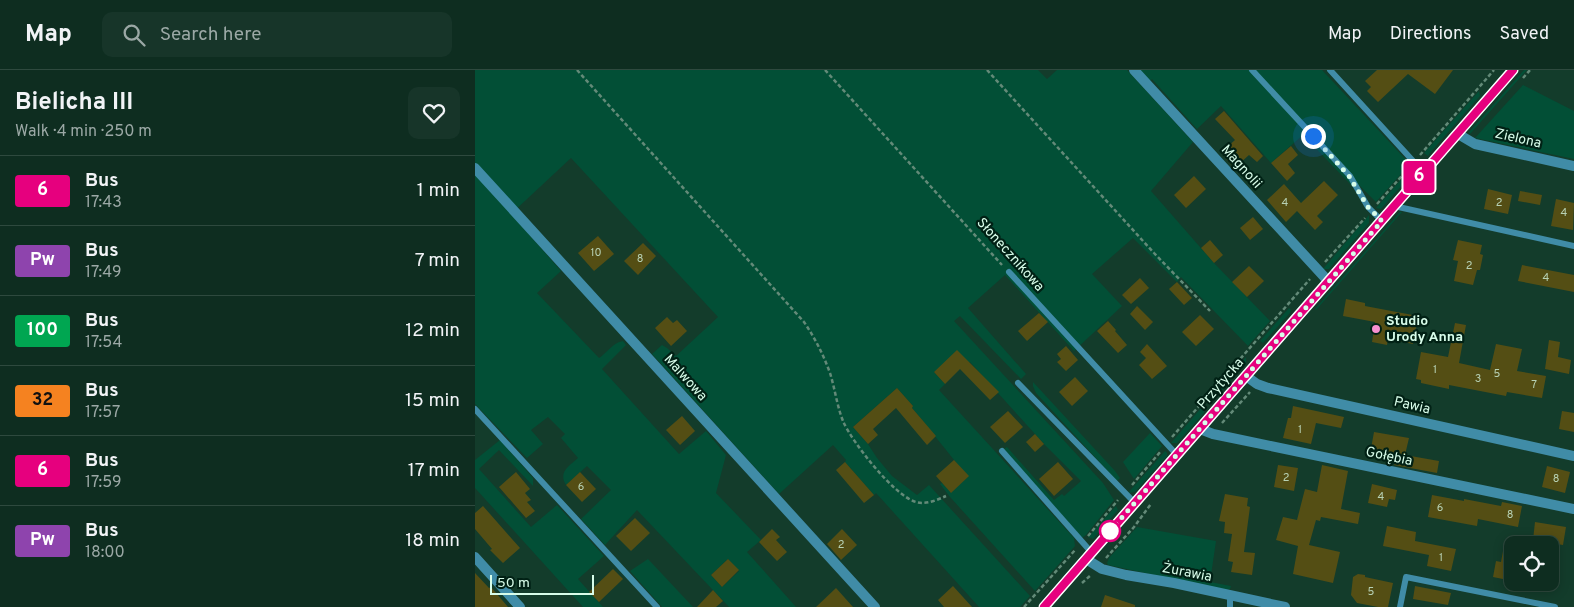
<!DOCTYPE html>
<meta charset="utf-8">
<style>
:root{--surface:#0e2d20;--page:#173529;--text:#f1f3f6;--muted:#9ba8a5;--line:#2e493e}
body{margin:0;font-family:Overpass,sans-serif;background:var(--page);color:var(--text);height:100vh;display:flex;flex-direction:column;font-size:19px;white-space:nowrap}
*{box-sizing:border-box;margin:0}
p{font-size:16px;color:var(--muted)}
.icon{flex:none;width:28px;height:28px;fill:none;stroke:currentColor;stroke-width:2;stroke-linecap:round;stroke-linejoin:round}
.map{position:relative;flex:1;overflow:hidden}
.details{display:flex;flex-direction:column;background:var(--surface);width:475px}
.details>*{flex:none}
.badge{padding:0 10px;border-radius:4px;font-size:18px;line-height:32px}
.tools{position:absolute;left:1029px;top:466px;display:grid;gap:10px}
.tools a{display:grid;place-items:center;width:55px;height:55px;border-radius:10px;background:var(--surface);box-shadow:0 2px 12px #0003,0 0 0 1px var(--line);font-size:25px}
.scale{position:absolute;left:15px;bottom:12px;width:104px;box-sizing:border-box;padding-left:5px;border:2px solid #d8fdea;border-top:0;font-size:14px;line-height:18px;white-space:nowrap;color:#d8fdea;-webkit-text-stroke:4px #012115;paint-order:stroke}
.you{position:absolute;width:25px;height:25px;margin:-12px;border:4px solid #fff;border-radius:50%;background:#1a73e8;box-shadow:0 0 0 8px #1a73e833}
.map>.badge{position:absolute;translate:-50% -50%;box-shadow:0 0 0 2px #fff}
.round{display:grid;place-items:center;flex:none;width:52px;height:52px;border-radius:10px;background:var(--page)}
.overview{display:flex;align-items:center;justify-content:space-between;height:85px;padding:0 15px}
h1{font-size:24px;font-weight:700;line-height:38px}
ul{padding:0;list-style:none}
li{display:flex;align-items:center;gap:15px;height:70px;padding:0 15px;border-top:1px solid var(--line)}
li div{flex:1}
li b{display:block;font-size:19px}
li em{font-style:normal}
li .badge{min-width:55px;font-weight:700;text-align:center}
header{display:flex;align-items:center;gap:30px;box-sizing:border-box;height:70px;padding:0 25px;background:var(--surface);border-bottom:1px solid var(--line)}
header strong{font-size:24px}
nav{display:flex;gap:28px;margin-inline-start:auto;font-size:18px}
.search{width:350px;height:45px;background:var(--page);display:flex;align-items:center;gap:12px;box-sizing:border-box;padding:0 18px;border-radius:10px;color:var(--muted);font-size:19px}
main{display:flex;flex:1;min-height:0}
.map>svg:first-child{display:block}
.green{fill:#024f36;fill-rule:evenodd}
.building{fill:#544e14}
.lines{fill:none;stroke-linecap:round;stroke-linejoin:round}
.path{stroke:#638a78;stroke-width:2.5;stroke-dasharray:4 2.5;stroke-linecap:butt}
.service{stroke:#408ca7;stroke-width:6}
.minor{stroke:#408ca7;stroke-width:10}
.secondary{stroke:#34bee9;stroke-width:10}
.line-casing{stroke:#fff;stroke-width:11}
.line{stroke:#e6007e;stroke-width:8}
.walk{stroke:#d8fdea;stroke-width:5;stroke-dasharray:0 9}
.poi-dot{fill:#f790cf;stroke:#012115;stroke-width:2}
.stop-dot{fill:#fff;stroke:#e6007e;stroke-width:2.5}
.labels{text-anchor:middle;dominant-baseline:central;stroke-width:4.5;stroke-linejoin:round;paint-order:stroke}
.number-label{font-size:11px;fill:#b7d1b4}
.street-label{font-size:14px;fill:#d8fdea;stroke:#012115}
.poi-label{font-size:14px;font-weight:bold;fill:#d8fdea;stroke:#012115;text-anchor:start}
</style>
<header>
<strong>Map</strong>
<div class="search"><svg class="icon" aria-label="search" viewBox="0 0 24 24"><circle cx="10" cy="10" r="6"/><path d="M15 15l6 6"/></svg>Search here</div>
<nav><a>Map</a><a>Directions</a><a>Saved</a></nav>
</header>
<main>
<section class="details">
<div class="overview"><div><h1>Bielicha III</h1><p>Walk · 4 min · 250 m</p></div><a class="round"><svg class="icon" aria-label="heart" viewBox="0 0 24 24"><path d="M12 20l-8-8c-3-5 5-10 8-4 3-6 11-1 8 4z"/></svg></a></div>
<ul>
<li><span class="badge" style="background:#e6007e;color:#fff">6</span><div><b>Bus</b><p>17:43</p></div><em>1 min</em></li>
<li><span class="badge" style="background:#8e44ad;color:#fff">Pw</span><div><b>Bus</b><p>17:49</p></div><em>7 min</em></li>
<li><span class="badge" style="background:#00a651;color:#fff">100</span><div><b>Bus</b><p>17:54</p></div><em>12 min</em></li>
<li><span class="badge" style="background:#f58220;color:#111">32</span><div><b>Bus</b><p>17:57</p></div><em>15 min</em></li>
<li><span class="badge" style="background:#e6007e;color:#fff">6</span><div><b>Bus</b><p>17:59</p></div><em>17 min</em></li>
<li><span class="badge" style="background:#8e44ad;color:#fff">Pw</span><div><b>Bus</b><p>18:00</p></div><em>18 min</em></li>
</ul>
</section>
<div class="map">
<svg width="1099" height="537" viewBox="0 0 1099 537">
<rect width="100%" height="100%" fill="#133c2b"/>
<g class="green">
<path d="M0,0H563L572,9L582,0H652L718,72L676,121L739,193L795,251L773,276L706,207L702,212L658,168L617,204L647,236L599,281L530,205L493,238L551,304L546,309L485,246L479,251L628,413L639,430L611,465L607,468L529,379L532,377L579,430L587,424L589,426L606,411L569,374L495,292L459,302L470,314L464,320L599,468L600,476L560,521L475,427L465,414L467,413L476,422L493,406C473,384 456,360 437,338L438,336L422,318L378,357L393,374L402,388L417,406L442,425L454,415L555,526L545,537H504L401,423L399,425L370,392L371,390L358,375L304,424L177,284L187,275L192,278L201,286L243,247L96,88L36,144L86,201L62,223L124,288C132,283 137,273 148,271L151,275L127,299L204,384L231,361L251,385L241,423L286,470L272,482L321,537H254L162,440L130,475L106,449L136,420L112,396L91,415C83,402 94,396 103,388L86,368L90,364L73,347L56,360L68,374L52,388L0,334ZM253,489L264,501L247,517L236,505Z"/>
<path d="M665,0H847L935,94L901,132L881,112L877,116L828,65L796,93L746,36L722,59L677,9L675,11Z"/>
<path d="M1049,0H1052L995,64L994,62Z"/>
<path d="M1048,15L1099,41V89L1000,68Z"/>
<path d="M1004,21L1005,26L955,83L953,86L949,83Z"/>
<path d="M936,98V105L906,139L901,138Z"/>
<path d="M925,142H927L841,240L840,239Z"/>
<path d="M894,145V153L854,199H848Z"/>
<path d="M814,238L816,240L815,243L788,273L785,271Z"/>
<path d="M771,287V293L738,331L733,330Z"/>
<path d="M558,312L640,401L645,408L642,411L561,323L558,316Z"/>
<path d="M727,337L729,340V343L702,373H696Z"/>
<path d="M675,363L687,376L659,409L648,392Z"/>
<path d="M25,370L58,408V416L24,380L4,399L56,457L82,435L129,486L103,509L128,537H108L0,418V390Z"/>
<path d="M690,381L692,383V386L660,422L653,423Z"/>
<path d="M641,436L643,440L618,469L613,467Z"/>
<path d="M662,457L741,471L735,512L756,516L755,519L749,520L633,495L632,493L634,488Z"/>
<path d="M173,489L218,537H187L155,501Z"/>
</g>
<g class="building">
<path d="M902,0H978L960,24L933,4L903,32L892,21L896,17L890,11Z"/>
<path d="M749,41L788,86L782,92L774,85L764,94L761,92L757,96L747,84L751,81L750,79L760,70L740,49Z"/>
<path d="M816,76L823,85L813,94L820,103L812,111L796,93Z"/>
<path d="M719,106L731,119L711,138L699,125Z"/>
<path d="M849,111L863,125L842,146L848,152L840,160L822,141L811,152L792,130L809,114L826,133Z"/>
<path d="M1013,119L1037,125L1033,144L1009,139Z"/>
<path d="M1045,121L1067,125L1065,135L1043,131Z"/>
<path d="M1081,129L1099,133L1098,160L1076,156Z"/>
<path d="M778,147L788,159L775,170L765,158Z"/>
<path d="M123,166L139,184L119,201L103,183Z"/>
<path d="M735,170L748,185L739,193L726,178Z"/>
<path d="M983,170L1007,175L1005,184L1008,185L1005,200H1002L998,215L979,211L983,191L978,190Z"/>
<path d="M168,173L181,186L163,205L149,191Z"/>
<path d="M1047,195L1099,205V222L1043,211Z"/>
<path d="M774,196L789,211L772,227L757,212Z"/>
<path d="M665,208L674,218L656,234L647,225Z"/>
<path d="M702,212L717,228L709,235L694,219Z"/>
<path d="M871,229L890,233V236L943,246L938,274L913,269L912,275L897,272L900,252L868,246Z"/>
<path d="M662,236L678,252L670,260L655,244Z"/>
<path d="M564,243L573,252L552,271L543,261Z"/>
<path d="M725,245L739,259L721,276L707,262Z"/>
<path d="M192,247L198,253L202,250L212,261L196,276L180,258Z"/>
<path d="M633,251L641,260L640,261L652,275L643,283L622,261Z"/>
<path d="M980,253L991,255L984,293L1015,300L1021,274L1047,279L1042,301L1071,306L1067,328L1032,322L1031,326L974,315V319L946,313V310L941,309L946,282L973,287Z"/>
<path d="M1074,270L1085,272L1083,287L1096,290L1094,304L1070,299Z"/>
<path d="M672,274L692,296L677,309L664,295L671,288L665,282Z"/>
<path d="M591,276L603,290L591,301L582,292L586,289L582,284Z"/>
<path d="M482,280L524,322L515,330L485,299L470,314L459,302Z"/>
<path d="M600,307L613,321L597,336L584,322Z"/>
<path d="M422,318L438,336L437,338L461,366L452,375L421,338L398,359L403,365L393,374L378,357Z"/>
<path d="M818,336L869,347L866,358L841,353L836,374L808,368L813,348H816Z"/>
<path d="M533,341L548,357L530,373L515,357Z"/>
<path d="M1087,341L1099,343V362L1084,359Z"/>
<path d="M207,346L220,361L205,375L191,360Z"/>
<path d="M899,362L934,368L930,385L964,391L962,403L919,395L921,388L895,384Z"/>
<path d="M560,364L569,374L560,382L551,372Z"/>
<path d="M479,390L494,406L476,423L461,406Z"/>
<path d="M370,392L399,425L389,433L361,400Z"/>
<path d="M583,392L598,409L579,426L564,409Z"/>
<path d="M803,395L823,398L819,421L799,417Z"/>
<path d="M847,395L873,401L866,439L885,443L883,454L846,447L845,451L841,450L834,475L865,482L858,513L818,504L823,476L801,470L808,447L822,450L830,419L842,422Z"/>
<path d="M1072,396L1095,402L1090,423L1067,417Z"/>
<path d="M41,402L55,419L50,423L56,430L52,432L60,441L51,448L24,417Z"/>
<path d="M105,402L121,419L107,432L91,415Z"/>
<path d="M897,414L922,420L920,430L914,429L912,437L893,433Z"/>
<path d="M750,424L773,428L772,436L775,437L769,482L780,483L777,505L756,502L758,492L753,491L757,464L749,463L750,452L744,451Z"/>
<path d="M957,425L989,431V429L1026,436L1027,432L1047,436L1043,457L1003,449L1002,456L953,447Z"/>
<path d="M8,436L45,478L28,493L15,480L17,479L0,459V443Z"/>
<path d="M160,448L175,463L156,481L141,466Z"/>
<path d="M1060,452L1091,457L1088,475L1058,470Z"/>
<path d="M912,456L941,462L940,471L981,479L976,501L952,496L954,485L908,476Z"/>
<path d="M297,459L305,467L301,470L312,482L302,491L284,472Z"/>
<path d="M367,459L382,475L366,490L352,474Z"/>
<path d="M1028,481L1038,483V511L1018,507L1021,491L1026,492Z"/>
<path d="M253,489L264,500L247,517L236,505Z"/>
<path d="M138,499L148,509L124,532L114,522Z"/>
<path d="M0,503L14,518L16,517L33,537H0Z"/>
<path d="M883,504L890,505V507L918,513L913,537H903L882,533L876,525L878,507Z"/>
<path d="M478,516L497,537H469L463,530Z"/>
<path d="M940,516L976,523L973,535L938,529Z"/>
<path d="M361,518L378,537H341Z"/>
<path d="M238,520L248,531L241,537H222Z"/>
<path d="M630,525L660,535V537H626Z"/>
</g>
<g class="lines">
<g class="path">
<path d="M102,0L329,252C340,268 348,284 355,303C360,319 362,336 368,351C377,372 419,426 441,432C451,435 462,430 471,426"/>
<path d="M350,0L527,195"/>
<path d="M512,0L679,183L735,241"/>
<path d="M1048,8L1055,0"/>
<path d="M945,85L1019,0"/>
<path d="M902,134L933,99"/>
<path d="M850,192L890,148"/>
<path d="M747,353L775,322"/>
<path d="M697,367L835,209"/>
<path d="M657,415L686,381"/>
<path d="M613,466L643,430"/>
<path d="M631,488L659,457L676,434"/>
<path d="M607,513L616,505"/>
<path d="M549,537L601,479"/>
</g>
<g class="service">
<path d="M777,0L875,106L893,137L907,151"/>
<path d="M855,0L949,103"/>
<path d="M919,136L1099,176"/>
<path d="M534,202L702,385"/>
<path d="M543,313L660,433"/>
<path d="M0,339L182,537"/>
<path d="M527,381L617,483"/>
<path d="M755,537V526"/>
<path d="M925,537L931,507L1080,537"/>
</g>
<g class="minor">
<path d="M659,0L854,212"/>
<path d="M983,64L1000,74L1099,96"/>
<path d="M0,98L400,537"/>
<path d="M771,306L782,314L793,318L1099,386"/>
<path d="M725,359L738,364L1099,439"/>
<path d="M0,487L45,537"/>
<path d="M611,489L627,499L651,505L699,513L810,537"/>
</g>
<path class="secondary" d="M569,537L1038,0"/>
</g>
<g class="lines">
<defs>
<path id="line" d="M569,537L1038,0"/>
</defs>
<use href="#line" class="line-casing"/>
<use href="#line" class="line"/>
<path class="walk" d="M635,461L907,151L893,137L874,106L838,66"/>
</g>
<circle class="poi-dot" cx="901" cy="259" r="5"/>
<circle class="stop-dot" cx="635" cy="461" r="10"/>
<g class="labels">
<g class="number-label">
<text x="810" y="133">4</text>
<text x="1024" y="133">2</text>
<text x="1089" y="143">4</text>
<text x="121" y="183">10</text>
<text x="165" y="189">8</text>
<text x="994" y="196">2</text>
<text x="1071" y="208">4</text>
<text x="960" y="300">1</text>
<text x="1022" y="304">5</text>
<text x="1003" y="309">3</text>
<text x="1059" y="315">7</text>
<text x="825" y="360">1</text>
<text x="811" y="408">2</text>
<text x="1081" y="409">8</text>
<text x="106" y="417">6</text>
<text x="906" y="427">4</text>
<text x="965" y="438">6</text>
<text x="1035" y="445">8</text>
<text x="366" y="475">2</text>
<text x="966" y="488">1</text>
<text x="896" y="522">5</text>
</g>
<g class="street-label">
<text transform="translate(1043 69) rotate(13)">Zielona</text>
<text transform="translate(766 97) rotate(48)">Magnolii</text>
<text transform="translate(535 185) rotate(48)">Słonecznikowa</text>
<text transform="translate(210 308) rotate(48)">Malwowa</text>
<text transform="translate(746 314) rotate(-49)">Przytycka</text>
<text transform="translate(937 336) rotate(13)">Pawia</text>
<text transform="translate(914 387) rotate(12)">Gołębia</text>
<text transform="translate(712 503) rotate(11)">Żurawia</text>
</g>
<g class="poi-label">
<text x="911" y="251">Studio<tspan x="911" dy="16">Urody Anna</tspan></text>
</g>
</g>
</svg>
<div class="tools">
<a><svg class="icon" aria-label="locate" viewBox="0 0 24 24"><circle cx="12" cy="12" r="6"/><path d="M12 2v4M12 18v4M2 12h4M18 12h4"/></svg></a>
</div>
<div class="scale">50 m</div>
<div class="you" style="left:838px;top:66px"></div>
<b class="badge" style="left:944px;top:107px;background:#e6007e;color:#fff">6</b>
</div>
</main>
